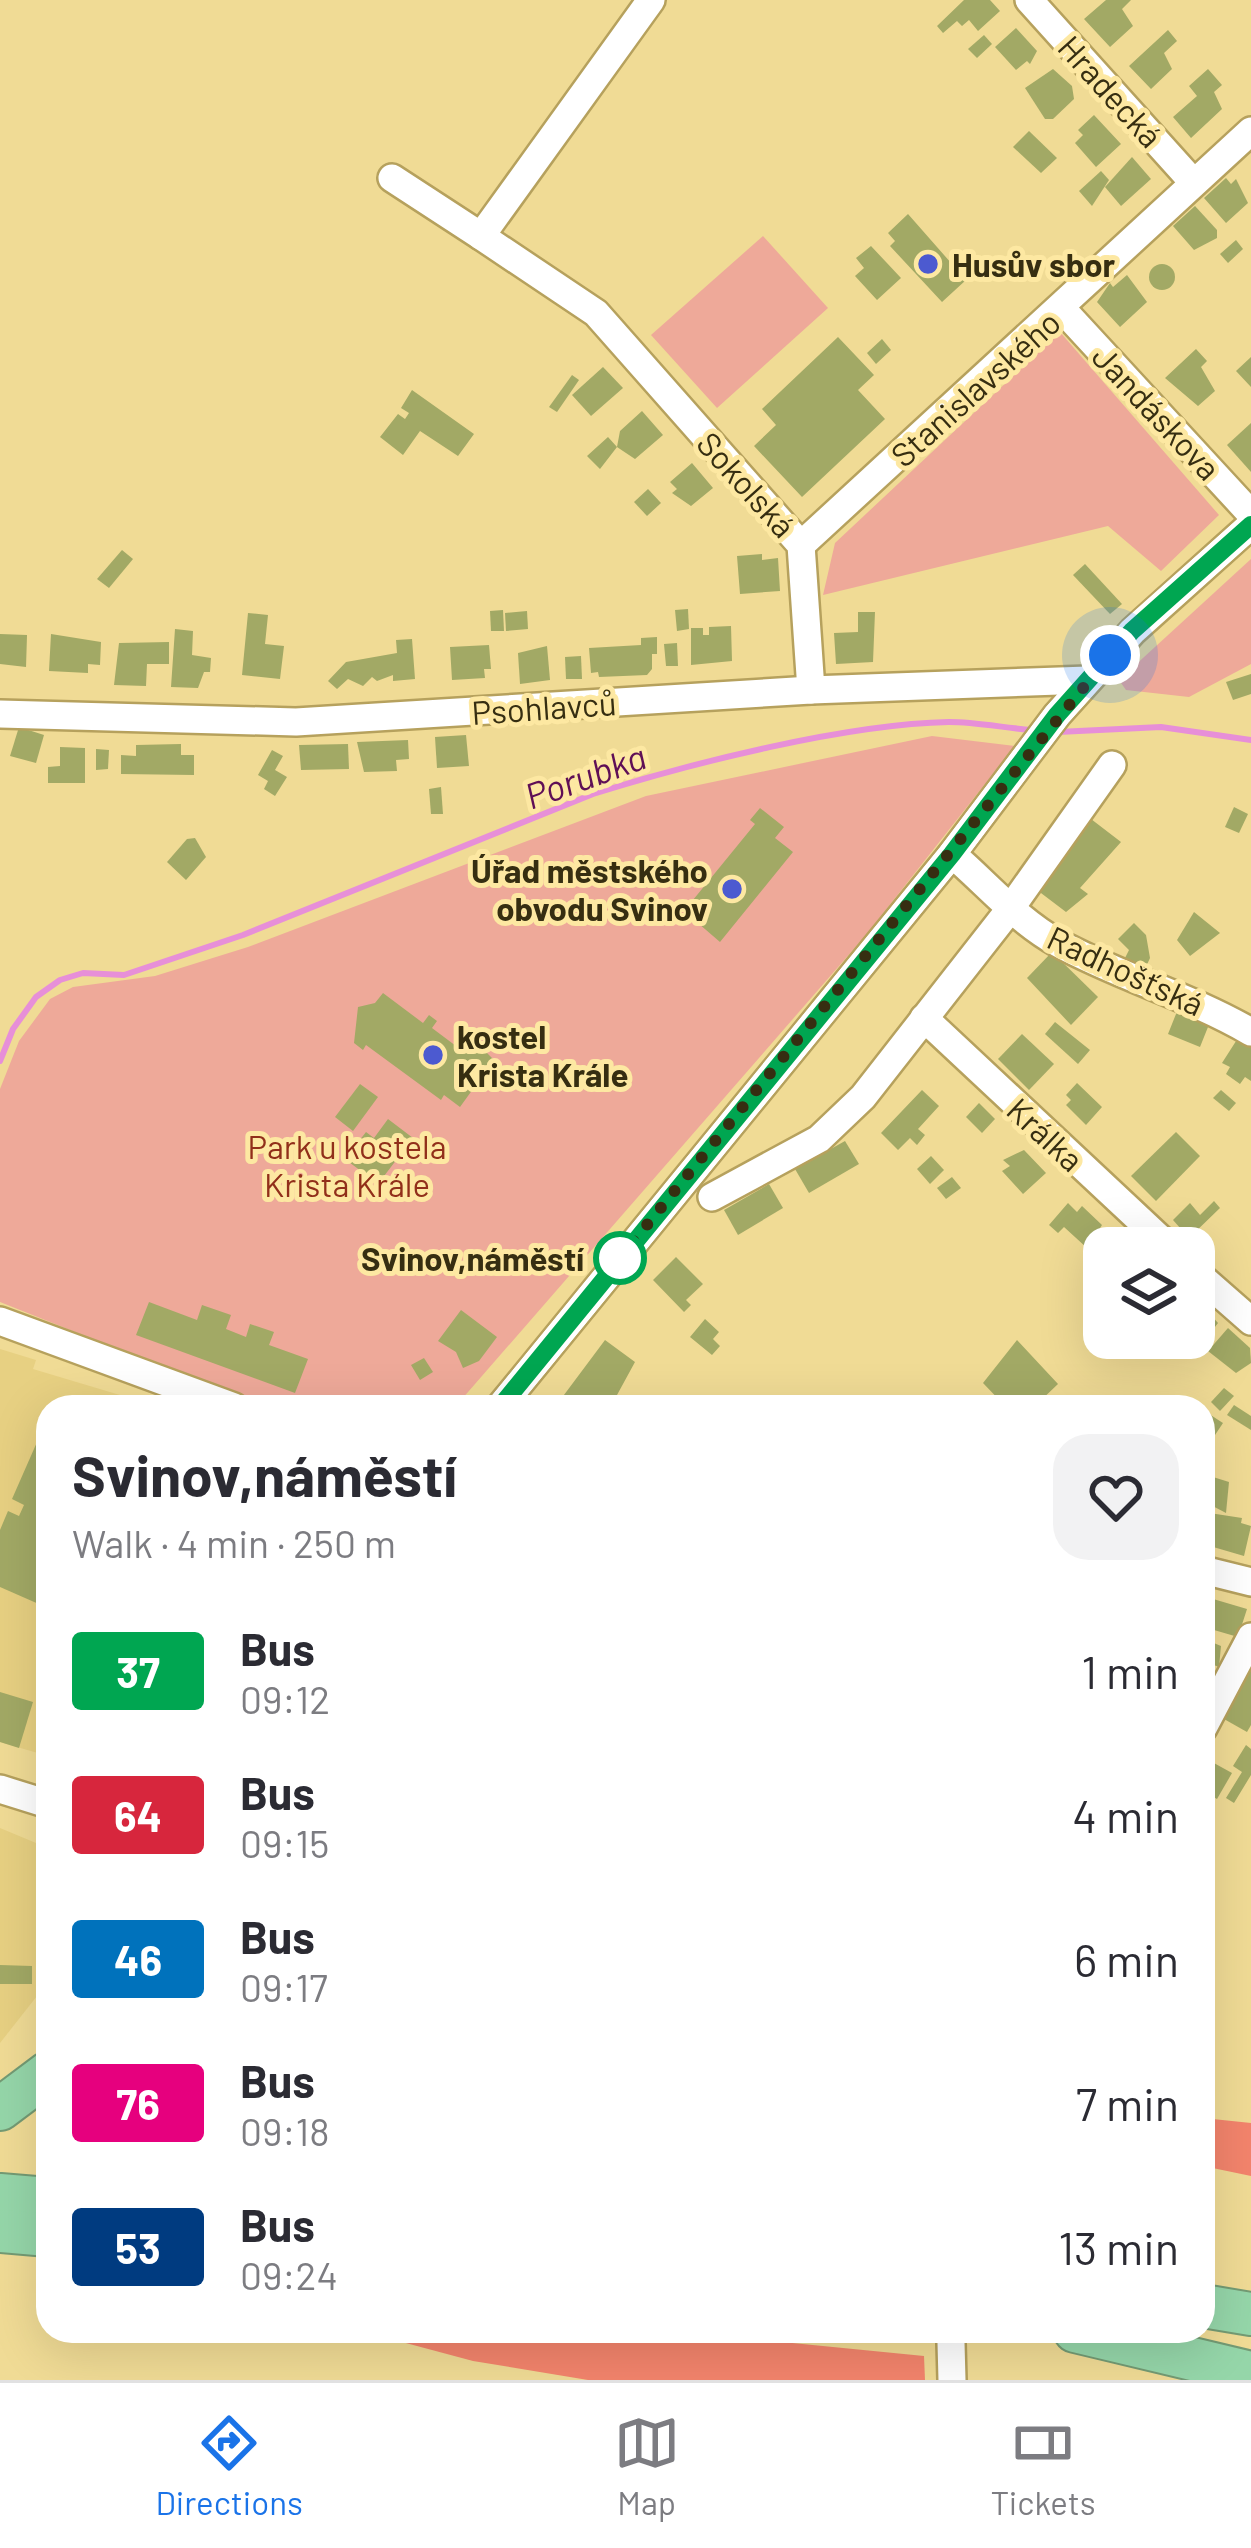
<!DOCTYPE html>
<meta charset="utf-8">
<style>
:root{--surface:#fff;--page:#f2f2f3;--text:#2b2b33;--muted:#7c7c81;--line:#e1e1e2;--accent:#1a73e8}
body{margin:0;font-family:Barlow,sans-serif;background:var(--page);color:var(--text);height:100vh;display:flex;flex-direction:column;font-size:45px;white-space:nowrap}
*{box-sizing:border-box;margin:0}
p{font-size:39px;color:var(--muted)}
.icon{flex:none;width:66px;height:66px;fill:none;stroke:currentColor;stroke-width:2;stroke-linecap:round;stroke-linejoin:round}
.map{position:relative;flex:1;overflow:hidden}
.panel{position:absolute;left:36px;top:1395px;width:1179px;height:948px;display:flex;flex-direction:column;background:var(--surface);border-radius:36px;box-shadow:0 12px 48px #0002}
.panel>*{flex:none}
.badge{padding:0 24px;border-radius:9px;font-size:42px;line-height:78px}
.buttons{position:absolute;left:1083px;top:1227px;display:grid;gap:24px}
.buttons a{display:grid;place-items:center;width:132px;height:132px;border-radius:24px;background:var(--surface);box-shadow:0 12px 48px #0002;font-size:60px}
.you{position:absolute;width:60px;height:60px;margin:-30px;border:9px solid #fff;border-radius:50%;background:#1a73e8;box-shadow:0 0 0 18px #1a73e833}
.map>.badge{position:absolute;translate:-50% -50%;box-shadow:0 0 0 6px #fff}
.round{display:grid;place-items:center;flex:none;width:126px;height:126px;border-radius:36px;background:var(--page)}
.overview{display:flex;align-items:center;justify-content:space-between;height:204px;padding:0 36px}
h1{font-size:57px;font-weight:700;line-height:90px}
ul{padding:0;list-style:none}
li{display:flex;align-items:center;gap:36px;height:144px;padding:0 36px}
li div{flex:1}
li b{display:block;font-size:45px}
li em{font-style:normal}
li .badge{min-width:132px;font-weight:700;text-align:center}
.tabs{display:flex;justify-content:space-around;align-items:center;height:168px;border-top:3px solid var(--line);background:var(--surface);font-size:33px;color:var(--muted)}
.tabs a{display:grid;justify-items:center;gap:6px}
.tabs .current{color:var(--accent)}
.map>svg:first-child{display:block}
.built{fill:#e7d082}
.green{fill:#eea999}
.forest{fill:#f3846c}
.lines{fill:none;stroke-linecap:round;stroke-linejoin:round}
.stream{stroke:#e78fd8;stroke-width:6}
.building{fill:#a2a965}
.minor-casing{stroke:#b6a15d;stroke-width:32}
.highway-casing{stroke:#749b74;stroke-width:46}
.minor{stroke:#fff;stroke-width:27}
.highway{stroke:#95d6a9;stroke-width:42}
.line-casing{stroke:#fff;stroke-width:27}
.line{stroke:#00a651;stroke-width:18}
.walk{stroke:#362e11;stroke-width:12;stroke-dasharray:0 21.6}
.poi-dot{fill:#4c5ad0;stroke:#fde8a2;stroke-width:4.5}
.stop-dot{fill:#fff;stroke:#00a651;stroke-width:6}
.labels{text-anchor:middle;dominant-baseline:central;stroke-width:10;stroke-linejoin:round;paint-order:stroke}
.street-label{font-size:33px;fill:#362e11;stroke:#fde8a2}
.poi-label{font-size:33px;font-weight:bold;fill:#362e11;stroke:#fde8a2;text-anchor:start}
.park-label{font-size:33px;fill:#912f1a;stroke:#fde8a2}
.stop-label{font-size:33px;font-weight:bold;fill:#362e11;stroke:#fde8a2;text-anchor:end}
.water-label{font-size:36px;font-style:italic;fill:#5f0f56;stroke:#fde8a2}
</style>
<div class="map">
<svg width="1251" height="2380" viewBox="0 0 1251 2380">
<rect width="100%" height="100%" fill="#f0db95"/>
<g class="built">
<path d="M0,1349L36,1360L33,1369L160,1407H48V1756L0,1742Z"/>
<path d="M0,1828L48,1848V1982L0,2043Z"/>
</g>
<g class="green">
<path d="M763,236L828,308L717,408L651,335Z"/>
<path d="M1060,332L1219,515L1161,571L1108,526L823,595L835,543Z"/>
<path d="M1251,559V664L1189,697L1126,690L1119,680Z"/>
<path d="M932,736L1015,746L866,935L455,1407H263L0,1302V1089L19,1041L50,999L73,987L155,976L248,947L646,796Z"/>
</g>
<g class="forest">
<path d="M1203,2118L1251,2123V2176L1203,2166Z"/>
<path d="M361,2331H669L924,2356L925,2380H588L473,2361Z"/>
</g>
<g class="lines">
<g class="stream">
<path d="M1058,732L1161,727L1251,740"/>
<path d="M0,1061L13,1029L36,997L60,980L83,973L124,975L243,935L593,794C692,763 846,724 949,722C976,722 1005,728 1032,730"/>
</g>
</g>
<g class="building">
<path d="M964,0H990L1000,11L978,31L969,20L962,26L957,21L943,33L937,26Z"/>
<path d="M1106,0H1131L1122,9L1133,26L1110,47L1084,19Z"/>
<path d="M1016,28L1037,51L1030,64L1027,61L1016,70L995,47Z"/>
<path d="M1168,30L1177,41L1164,53L1172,69L1151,89L1129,66Z"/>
<path d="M984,35L992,44L977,58L968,49Z"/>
<path d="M1053,69L1072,86L1074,99L1053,119H1045L1025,88Z"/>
<path d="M1208,69L1222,85L1214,92L1222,109L1191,138L1173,117L1197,96L1189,86Z"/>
<path d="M1094,115L1121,144L1096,167L1075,143L1083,135L1078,130Z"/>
<path d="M1029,131L1057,158L1041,173L1013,147Z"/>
<path d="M1132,157L1151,179L1121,206L1105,187Z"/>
<path d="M1101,171L1109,180L1092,206L1079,191Z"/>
<path d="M1226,178L1231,184L1236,179L1248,203L1226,223L1204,198Z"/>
<path d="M1195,206L1217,230V238L1194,250L1173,226Z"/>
<path d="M908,214L966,280L942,302L890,246L895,241L888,233Z"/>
<path d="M1236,240L1243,249L1228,263L1220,254Z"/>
<path d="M871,246L901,278L877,300L855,276L864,268L856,258Z"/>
<circle cx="1162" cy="277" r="13"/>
<path d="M1127,275L1147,302L1120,327L1097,302L1110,283L1113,287Z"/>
<path d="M838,337L874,375L858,390L885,419L802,497L754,446L776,425L762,409Z"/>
<path d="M882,339L891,350L876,364L867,353Z"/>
<path d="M1196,349L1207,361L1201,367L1215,391L1198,406L1165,378Z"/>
<path d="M1251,357V387L1236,371Z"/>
<path d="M603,367L623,388L591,416L572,395Z"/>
<path d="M572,375L579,380L557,412L549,407Z"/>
<path d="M412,390L474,434L458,456L420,431L403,455L380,437L398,414L405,419L409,413L401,408Z"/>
<path d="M642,411L663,435L635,459L617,447L600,469L587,456L608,437L617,447L620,431Z"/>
<path d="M1251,423V472L1227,445Z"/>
<path d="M692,463L713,488L691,506L672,493L677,489L670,482Z"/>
<path d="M648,489L661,503L647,516L634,502Z"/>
<path d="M122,550L133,559L109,588L97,579Z"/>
<path d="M762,554V560L778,558L780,591L740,594L737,556Z"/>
<path d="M1085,564L1122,604L1110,614L1073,575Z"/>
<path d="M688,609L689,629L677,631L675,610Z"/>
<path d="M503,610L504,631H491L490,611Z"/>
<path d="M527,611L528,629L506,631L505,613Z"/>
<path d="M858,612H875L873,662L836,664L834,633L858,632Z"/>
<path d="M248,613L268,615L265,644L284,646L280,679L242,675Z"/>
<path d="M731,626L732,661L691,665V628H703V635H709V627Z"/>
<path d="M175,629L193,631L192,655L211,658L210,672H204L198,688L171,687Z"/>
<path d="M0,634L27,635L26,667L0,664Z"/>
<path d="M51,634L101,642L100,665L88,664V673L49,671Z"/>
<path d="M657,637V654H652V669L647,675L599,677L598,672L591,673L589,648L641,645V638Z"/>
<path d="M412,639L415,679L393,681V675L377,681L372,677L363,686L348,679L337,689L328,681L346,662L397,653L396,640Z"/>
<path d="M169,642V664H147L146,686L114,685L119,643Z"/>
<path d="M677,643L678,666H666L664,644Z"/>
<path d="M489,645L491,669H484L485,678L452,680L450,647Z"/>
<path d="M547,646L550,680L520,684L518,653Z"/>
<path d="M581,656L582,679H566L565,657Z"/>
<path d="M1251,674V694L1233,700L1226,682Z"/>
<path d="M19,727L44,735L36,763L10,756Z"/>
<path d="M466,735L469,766L437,768L435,737Z"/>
<path d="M408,740L409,759L396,760L397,771L364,772L357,742Z"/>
<path d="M181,744V755H194V775L121,774V755L136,756V745Z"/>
<path d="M348,744L349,769L301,770L299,745Z"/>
<path d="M60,747L85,748V783H48V767L60,766Z"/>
<path d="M96,749L109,750L108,769L96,770Z"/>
<path d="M272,750L283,756L275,770L287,777L275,796L264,789L268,781L258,775Z"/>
<path d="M441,787L443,814H431L429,789Z"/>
<path d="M1234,807L1248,814L1239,833L1225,827Z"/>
<path d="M760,808L784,827L775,838L793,852L720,942L684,911L755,824L750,820Z"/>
<path d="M1091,819L1121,842L1080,888L1088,894L1066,912L1037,890Z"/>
<path d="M195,838L206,857L186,880L167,862L187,839Z"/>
<path d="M1194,912L1220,933L1190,956L1177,940Z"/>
<path d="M1134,923L1146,935L1150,958L1145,969L1125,958L1129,950L1118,939Z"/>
<path d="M1052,952L1098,997L1071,1025L1027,978Z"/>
<path d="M383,993L423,1023L429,1015L437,1021L432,1028L456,1046L466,1032L494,1060L460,1107L444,1095L441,1100L366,1045L363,1050L354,1043L358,1007L375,1003Z"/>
<path d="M1178,1009L1210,1022L1200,1047L1168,1034Z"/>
<path d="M1055,1022L1090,1050L1078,1064L1045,1034Z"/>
<path d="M1022,1034L1054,1064L1029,1090L998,1059Z"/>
<path d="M1238,1038L1251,1046V1081L1245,1077L1240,1084L1226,1074L1230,1067L1222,1063Z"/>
<path d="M1077,1083L1102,1107L1086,1125L1066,1105L1071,1100L1066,1095Z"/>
<path d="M360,1084L378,1097L353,1131L335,1117Z"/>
<path d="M922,1090L939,1106L918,1129L925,1135L917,1145L910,1138L898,1150L881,1133Z"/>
<path d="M1221,1090L1236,1103L1229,1111L1213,1098Z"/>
<path d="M979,1103L995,1119L982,1133L966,1117Z"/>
<path d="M388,1119L413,1138L378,1184L345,1159L366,1132L374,1138Z"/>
<path d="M1176,1132L1200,1156L1156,1201L1131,1176Z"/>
<path d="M845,1141L859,1164L809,1193L795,1169Z"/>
<path d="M1024,1150L1046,1173L1023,1194L1002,1171L1010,1166L1003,1160Z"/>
<path d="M931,1156L944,1170L930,1184L917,1169Z"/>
<path d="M952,1177L961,1188L946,1199L937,1188Z"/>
<path d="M769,1184L783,1208L738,1235L724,1210Z"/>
<path d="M1214,1201L1220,1208L1189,1238L1173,1220L1190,1203L1200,1215Z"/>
<path d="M1068,1203L1077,1212L1082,1206L1102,1225L1087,1248L1064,1227L1058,1233L1049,1225Z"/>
<path d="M676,1257L703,1284L686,1300L691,1305L684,1312L653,1280Z"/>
<path d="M1194,1296L1218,1323L1208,1336L1202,1331L1194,1340Z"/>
<path d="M149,1302L197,1320L202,1305L231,1315L226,1329L246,1337L250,1324L274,1332L269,1345L308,1359L295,1393L136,1335Z"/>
<path d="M461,1310L497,1337L479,1361L463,1368L456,1352L438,1341Z"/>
<path d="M705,1319L719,1332L713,1339L720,1346L712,1355L690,1337Z"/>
<path d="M1228,1328L1250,1348L1251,1363L1236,1373L1208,1351Z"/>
<path d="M605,1340L635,1362L617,1395L627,1402L623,1407H555Z"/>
<path d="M1017,1340L1058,1384L1036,1405L1023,1397L1006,1407L983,1383Z"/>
<path d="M424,1358L433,1372L420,1380L411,1365Z"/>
<path d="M1224,1388L1234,1396L1220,1411L1211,1402Z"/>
<path d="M1234,1405L1251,1416V1430L1227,1415Z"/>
<path d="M1209,1414L1223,1423L1209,1444L1203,1440Z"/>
<path d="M41,1433L48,1436V1588L41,1605L0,1587V1530L8,1511L19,1516L24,1505L12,1499Z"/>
<path d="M1213,1477L1229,1482L1226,1513L1205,1502Z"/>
<path d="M1203,1512L1242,1518L1241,1523L1251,1526L1244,1556L1203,1544Z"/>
<path d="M1203,1596L1247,1609L1238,1637L1214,1630L1209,1641L1221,1646L1219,1667L1203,1661Z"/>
<path d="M1251,1670V1725L1247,1732L1224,1719Z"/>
<path d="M0,1692L33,1702L19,1748L0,1742Z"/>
<path d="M1246,1745L1251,1749V1775L1234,1803L1226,1798L1242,1772L1233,1766Z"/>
<path d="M1203,1757L1232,1773L1217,1799L1203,1791Z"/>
<path d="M0,1965L32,1966V1984H0Z"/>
</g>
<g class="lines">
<defs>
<g id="minor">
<path d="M651,0L481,236L596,313L801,545L811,690"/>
<path d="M1029,0L1193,182"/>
<path d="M392,178L481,236"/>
<path d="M1062,309L1251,514"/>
<path d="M801,545L1251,131"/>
<path d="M0,714L296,722L811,690L1088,680"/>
<path d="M952,854C987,884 1017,920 1058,943C1120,977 1189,996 1251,1032"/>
<path d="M924,1018L1170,1248"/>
<path d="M712,1197L819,1139L863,1097L1010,909L1112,765"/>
<path d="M1194,1271L1251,1321"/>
<path d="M0,1321L234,1407"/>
<path d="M500,1407L952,854L1057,715L1133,631L1251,525"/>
<path d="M1203,1570L1251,1582"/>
<path d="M1203,1728L1251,1637"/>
<path d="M0,1789L48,1804"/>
<path d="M951,2343L952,2380"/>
</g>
<g id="highway">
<path d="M0,2109L48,2073"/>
<path d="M0,2195L48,2199"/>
<path d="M0,2231L48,2235"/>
<path d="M1203,2306L1251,2314"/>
<path d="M1075,2331L1251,2373"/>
</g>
</defs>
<use href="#minor" class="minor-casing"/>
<use href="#highway" class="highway-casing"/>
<use href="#minor" class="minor"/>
<use href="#highway" class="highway"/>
</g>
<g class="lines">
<defs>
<path id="line" d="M500,1407L952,854L1057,715L1132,631L1251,525"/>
</defs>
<use href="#line" class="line-casing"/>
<use href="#line" class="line"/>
<path class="walk" d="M620,1258L1110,655"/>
</g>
<g class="poi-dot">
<circle cx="928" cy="264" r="12"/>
<circle cx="732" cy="889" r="12"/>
<circle cx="433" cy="1055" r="12"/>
</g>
<circle class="stop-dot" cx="620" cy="1258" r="24"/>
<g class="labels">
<g class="street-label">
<text transform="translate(1111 91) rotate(48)">Hradecká</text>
<text transform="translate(975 388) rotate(-42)">Stanislavského</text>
<text transform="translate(1157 412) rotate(47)">Jandáskova</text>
<text transform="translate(747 484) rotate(48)">Sokolská</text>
<text transform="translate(544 707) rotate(-4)">Psohlavců</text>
<text transform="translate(1126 970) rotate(25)">Radhošťská</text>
<text transform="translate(1046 1134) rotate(43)">Králka</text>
</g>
<g class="poi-label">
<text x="952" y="264">Husův sbor</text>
<text x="708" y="870" text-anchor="end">Úřad městského<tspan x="708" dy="38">obvodu Svinov</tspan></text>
<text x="457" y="1036">kostel<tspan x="457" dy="38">Krista Krále</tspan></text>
</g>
<g class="park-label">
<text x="347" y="1146">Park u kostela<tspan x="347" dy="38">Krista Krále</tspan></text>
</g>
<g class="stop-label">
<text x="584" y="1258">Svinov,náměstí</text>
</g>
<g class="water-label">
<text transform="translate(585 775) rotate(-20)">Porubka</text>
</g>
</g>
</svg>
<div class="buttons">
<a><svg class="icon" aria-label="layers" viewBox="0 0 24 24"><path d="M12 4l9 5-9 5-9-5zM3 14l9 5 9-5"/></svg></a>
</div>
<div class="you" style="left:1110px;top:655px"></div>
<section class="panel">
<div class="overview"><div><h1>Svinov,náměstí</h1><p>Walk · 4 min · 250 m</p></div><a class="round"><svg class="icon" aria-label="heart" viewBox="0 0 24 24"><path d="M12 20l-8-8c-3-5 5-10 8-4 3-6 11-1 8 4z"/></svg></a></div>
<ul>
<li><span class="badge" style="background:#00a651;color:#fff">37</span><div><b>Bus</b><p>09:12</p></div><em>1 min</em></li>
<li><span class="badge" style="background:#d7263d;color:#fff">64</span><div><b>Bus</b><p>09:15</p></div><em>4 min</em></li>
<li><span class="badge" style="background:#0072bc;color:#fff">46</span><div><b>Bus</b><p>09:17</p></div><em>6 min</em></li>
<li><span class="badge" style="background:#e6007e;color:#fff">76</span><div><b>Bus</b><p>09:18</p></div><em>7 min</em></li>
<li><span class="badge" style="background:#003b80;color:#fff">53</span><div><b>Bus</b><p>09:24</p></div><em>13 min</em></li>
</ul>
</section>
</div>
<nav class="tabs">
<a class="current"><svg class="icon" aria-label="directions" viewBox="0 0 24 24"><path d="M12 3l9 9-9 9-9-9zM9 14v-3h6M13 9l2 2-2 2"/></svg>Directions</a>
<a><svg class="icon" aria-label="map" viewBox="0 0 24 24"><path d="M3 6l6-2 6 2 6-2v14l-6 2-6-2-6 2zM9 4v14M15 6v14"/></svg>Map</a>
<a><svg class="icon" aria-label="tickets" viewBox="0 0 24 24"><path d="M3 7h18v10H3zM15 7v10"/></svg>Tickets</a>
</nav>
